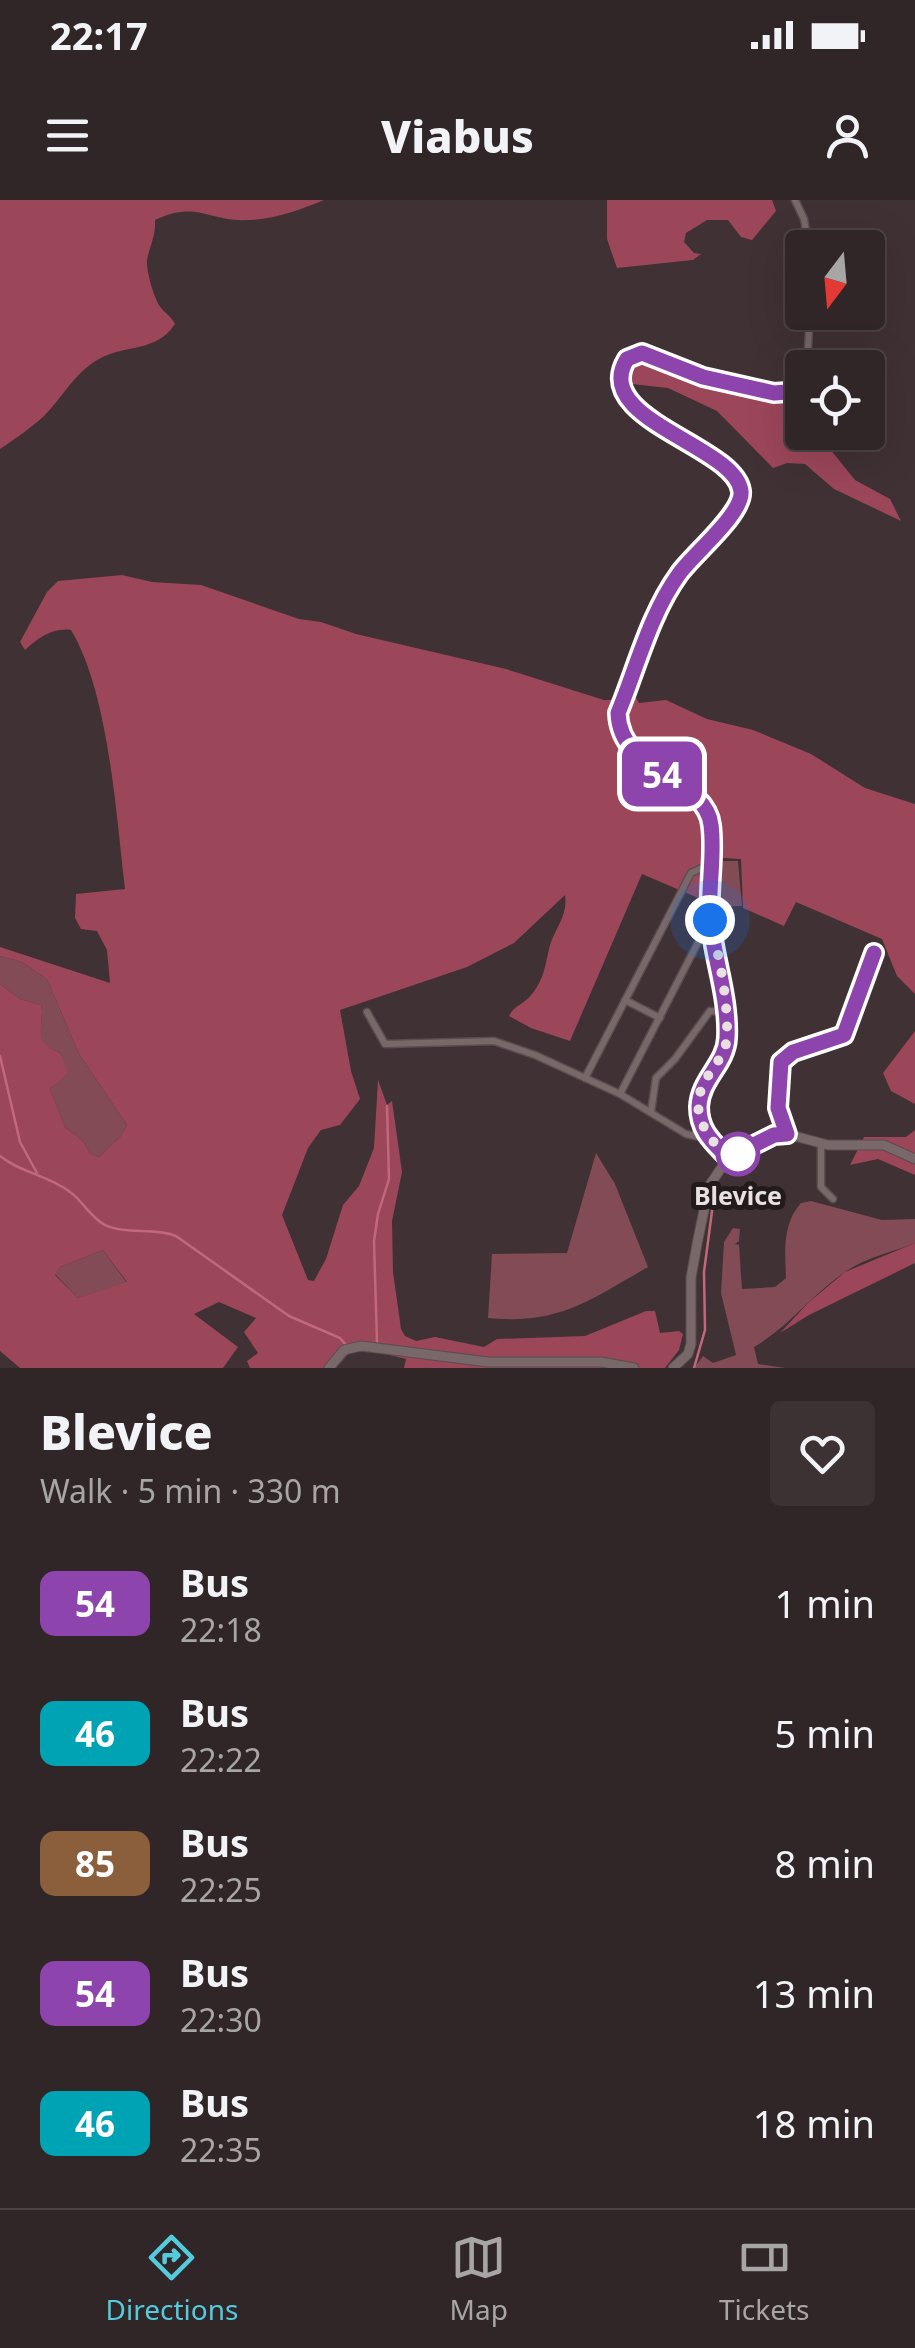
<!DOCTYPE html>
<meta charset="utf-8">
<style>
:root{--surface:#302527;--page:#3c3133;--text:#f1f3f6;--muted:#a8a5a7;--line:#4b4244;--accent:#54cadd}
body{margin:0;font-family:"Noto Sans",sans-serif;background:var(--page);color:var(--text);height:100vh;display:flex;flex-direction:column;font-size:38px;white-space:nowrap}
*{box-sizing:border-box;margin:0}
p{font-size:32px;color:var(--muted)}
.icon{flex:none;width:55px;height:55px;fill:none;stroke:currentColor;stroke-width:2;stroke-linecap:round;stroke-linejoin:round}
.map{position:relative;height:1168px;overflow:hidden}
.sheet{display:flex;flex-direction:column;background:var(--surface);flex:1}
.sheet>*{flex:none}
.badge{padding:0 20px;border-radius:15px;font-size:35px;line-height:65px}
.needle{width:65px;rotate:196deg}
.buttons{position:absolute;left:785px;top:30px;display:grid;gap:20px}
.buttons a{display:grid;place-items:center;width:100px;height:100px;border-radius:10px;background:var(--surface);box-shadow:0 10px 40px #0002,0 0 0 2px var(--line);font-size:50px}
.you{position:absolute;width:50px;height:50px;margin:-25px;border:8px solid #fff;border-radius:50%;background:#1a73e8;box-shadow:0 0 0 15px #1a73e833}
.map>.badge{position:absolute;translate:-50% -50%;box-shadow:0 0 0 5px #fff}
.round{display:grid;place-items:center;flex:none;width:105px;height:105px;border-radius:10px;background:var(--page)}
.head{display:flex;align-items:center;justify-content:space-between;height:170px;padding:0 40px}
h1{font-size:48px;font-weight:800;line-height:75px}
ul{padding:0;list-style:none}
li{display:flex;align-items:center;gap:30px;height:130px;padding:0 40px}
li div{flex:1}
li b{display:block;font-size:38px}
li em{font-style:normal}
li .badge{min-width:110px;font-weight:700;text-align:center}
.status{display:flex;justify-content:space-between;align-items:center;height:70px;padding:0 50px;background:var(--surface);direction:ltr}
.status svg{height:28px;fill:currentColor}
header{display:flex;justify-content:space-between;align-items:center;height:130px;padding:0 40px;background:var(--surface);font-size:45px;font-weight:800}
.dock{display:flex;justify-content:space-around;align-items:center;height:140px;border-top:2px solid var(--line);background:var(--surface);font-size:28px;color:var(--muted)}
.dock a{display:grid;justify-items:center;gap:5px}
.dock .active{color:var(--accent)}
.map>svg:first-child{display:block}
.green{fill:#824b56}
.forest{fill:#9c465a;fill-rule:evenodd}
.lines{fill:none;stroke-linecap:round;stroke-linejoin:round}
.stream{stroke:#c1687b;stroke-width:2.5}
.street-casing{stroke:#594d4e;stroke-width:9}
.secondary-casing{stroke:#594d4e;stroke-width:11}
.street{stroke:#78686a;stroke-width:6}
.secondary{stroke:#78686a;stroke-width:9}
.line-casing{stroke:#fff;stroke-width:22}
.line{stroke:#8e44ad;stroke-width:15}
.walk{stroke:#e9e0e1;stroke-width:10;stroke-dasharray:0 18}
.stop-dot{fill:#fff;stroke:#8e44ad;stroke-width:5}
.labels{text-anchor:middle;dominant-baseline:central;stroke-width:10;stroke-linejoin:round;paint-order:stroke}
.stop-label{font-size:25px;font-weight:bold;fill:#e9e0e1;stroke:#221b1c}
</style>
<div class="status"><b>22:17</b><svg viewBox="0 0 49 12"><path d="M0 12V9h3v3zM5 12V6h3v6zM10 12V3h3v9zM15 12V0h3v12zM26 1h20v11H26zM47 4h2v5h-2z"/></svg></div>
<header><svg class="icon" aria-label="menu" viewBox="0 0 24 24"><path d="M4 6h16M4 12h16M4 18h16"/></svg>Viabus<svg class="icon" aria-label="person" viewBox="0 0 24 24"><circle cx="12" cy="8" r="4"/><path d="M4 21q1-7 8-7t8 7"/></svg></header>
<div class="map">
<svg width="915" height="1168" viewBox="0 0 915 1168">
<rect width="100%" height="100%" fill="#403134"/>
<g class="green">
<path d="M711,661H738L742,706L715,707Z"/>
<path d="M0,756L22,762L47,779L79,854L127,925L120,937L99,957L90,953L83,941L65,927L50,889L67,873L61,854C57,850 51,850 46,846C35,838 45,816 41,805L20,799L0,784Z"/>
<path d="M596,953L615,984L648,1067C590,1100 559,1125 488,1118L492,1054L567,1053Z"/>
<path d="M811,1001L882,1020L915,1019V1043C893,1052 868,1057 848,1070C813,1093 790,1126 754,1147L758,1164L785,1168H694L703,1156L713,1163L736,1155L721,1093L724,1042L733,1028L740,1029L739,1041L735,1044L739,1045L742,1089L775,1087L786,1078C785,1052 782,1024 801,1003Z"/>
<path d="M103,1050L127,1083L78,1098L55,1074L60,1067Z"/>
</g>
<g class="forest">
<path d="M0,0H324C303,9 272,20 248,20C207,22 198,0 155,20C156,36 150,45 147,60C146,69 152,90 156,99C160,111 170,114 175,124C156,153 125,144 99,159C76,171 62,198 44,216C31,228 15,239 0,249Z"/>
<path d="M607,0H772L776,11L752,40L741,37L728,20H707L686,33L684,42L694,53L701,54L693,60L617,68L607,39Z"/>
<path d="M637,160C654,161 660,167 674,174C707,188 767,201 800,191L802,232L817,233L855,280L890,299L901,321L834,289L805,264L787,263L773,268L717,211L668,188L623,183L626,167Z"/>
<path d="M122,375L152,382L201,385L299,419L321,422L356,434L506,469L604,500H615L633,465L646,425L647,448L633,492L639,503L666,500L707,519L753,530L811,554L865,588L915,604V794L897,776L882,739L796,702L784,726L743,708L741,659L704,657L710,703L642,674L570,841L531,828L509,816C514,805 525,804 532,794C544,779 545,766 549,749C554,728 568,718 565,695L514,743L467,767L340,810L351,871L360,899L340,925L321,930L308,948L282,1015L308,1080L314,1081L326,1059L343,1005L359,986L374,948L378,880L387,905L392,901L402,972L392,1021L393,1072L401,1129L405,1136L416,1141L435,1137L484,1147L497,1139L585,1136L646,1111H655L660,1133L679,1131L683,1134L679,1150L665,1168H404L406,1159L382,1153L351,1151L336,1168H250L247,1161L258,1153L244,1132L256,1118L219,1102L194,1114L238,1147L223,1168H20L0,1151V784L20,799L41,805C45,816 35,838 47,846C51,850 57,850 61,854L68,873L50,889L65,927L83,941L90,953L99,957L120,937L127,925L79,854L47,779L22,762L0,756V747L110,783L107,750L97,731L81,729L75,718L76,694L125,689C116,615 109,493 71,430C53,427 38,438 25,450L20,442L47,392L58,381ZM103,1050L127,1082L78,1098L55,1075L60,1067Z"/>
<path d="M915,831V904L891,891L883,873Z"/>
<path d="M915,930V975L878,959L850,965L864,937H906Z"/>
<path d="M915,1043V1063L809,1115L780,1133L808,1103L845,1072Z"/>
</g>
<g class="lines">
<g class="stream">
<path d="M0,856L20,942L37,973"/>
<path d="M0,956C21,973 48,975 70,992C83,1001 91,1018 105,1025C126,1035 154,1027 176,1036L289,1116L340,1138L346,1145"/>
<path d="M377,1142L374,1041L378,1014L389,979L387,906"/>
<path d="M694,1168L705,1130L704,1072L714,996"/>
</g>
<defs>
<g id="street">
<path d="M795,0L804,19L809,48"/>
<path d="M807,168L810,112"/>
<path d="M625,800L660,818"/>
<path d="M367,812L385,844L494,841L535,855L620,894L686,934L709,939"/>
<path d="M585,878L691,673L710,664"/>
<path d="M620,894L709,721"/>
<path d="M651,912L656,878L675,859L710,811L726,812"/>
<path d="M787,934L778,908L781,862L793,852L844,835L874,753"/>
<path d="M821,944V987L833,999"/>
<path d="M728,958L703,931L699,906L705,881L720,859L727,835L710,720L711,622L701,602L626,546L618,527V513L656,415L678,374L738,309L742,297L736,277C706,254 599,204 627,159L641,153L703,177L774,193L787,192L802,179"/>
</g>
<g id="secondary">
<path d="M329,1168L344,1150L361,1146L488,1162H601L634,1168"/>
<path d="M673,1168L688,1154L691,1144V1078L697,1044L709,986L728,958L774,935L787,934L828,945H884L915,959"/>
</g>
</defs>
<use href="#street" class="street-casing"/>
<use href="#secondary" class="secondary-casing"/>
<use href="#street" class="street"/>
<use href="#secondary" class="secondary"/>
</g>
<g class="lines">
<defs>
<path id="line" d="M802,180L787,192L774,193L703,177L642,153L627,159C590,220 735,245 741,291C744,313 693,354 679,374C650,414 637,467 618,513C620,574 706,578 711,625C715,655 708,687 710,717C713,757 729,796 727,838C726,864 700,879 699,907C699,931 713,942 728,958L774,935L787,934L778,908L781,862L793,852L844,835L874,753"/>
</defs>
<use href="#line" class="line-casing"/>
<use href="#line" class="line"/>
<path class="walk" d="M710,720C719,756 728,798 727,835C727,852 716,863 708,876C686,910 705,934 728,958L738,954"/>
</g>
<circle class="stop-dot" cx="738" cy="954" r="20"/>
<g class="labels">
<g class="stop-label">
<text x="738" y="995">Blevice</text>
</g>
</g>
</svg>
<div class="buttons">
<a><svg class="needle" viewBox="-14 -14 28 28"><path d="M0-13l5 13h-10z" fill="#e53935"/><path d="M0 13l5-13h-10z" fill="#a8a5a7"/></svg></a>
<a><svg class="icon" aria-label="locate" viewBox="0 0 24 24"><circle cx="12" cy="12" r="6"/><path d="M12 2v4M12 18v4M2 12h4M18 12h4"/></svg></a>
</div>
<div class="you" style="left:710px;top:720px"></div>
<b class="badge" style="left:662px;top:574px;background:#8e44ad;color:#fff">54</b>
</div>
<section class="sheet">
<div class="head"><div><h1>Blevice</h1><p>Walk · 5 min · 330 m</p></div><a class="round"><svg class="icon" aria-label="heart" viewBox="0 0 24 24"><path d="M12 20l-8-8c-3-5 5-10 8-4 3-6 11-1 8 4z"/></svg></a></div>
<ul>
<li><span class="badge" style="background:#8e44ad;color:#fff">54</span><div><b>Bus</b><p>22:18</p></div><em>1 min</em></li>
<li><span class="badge" style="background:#00a3b4;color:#fff">46</span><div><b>Bus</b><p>22:22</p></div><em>5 min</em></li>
<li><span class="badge" style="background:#8b5e3c;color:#fff">85</span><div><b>Bus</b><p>22:25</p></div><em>8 min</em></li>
<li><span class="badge" style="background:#8e44ad;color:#fff">54</span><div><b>Bus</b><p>22:30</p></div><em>13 min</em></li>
<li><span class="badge" style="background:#00a3b4;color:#fff">46</span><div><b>Bus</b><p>22:35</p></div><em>18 min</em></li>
</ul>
</section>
<nav class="dock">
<a class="active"><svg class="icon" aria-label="directions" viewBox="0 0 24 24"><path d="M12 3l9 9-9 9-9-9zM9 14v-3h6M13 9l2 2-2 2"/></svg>Directions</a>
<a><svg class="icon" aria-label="map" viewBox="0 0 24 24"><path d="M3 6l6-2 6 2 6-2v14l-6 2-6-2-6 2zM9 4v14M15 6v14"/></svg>Map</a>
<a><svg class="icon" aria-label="tickets" viewBox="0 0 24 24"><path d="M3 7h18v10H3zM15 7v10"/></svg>Tickets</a>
</nav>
